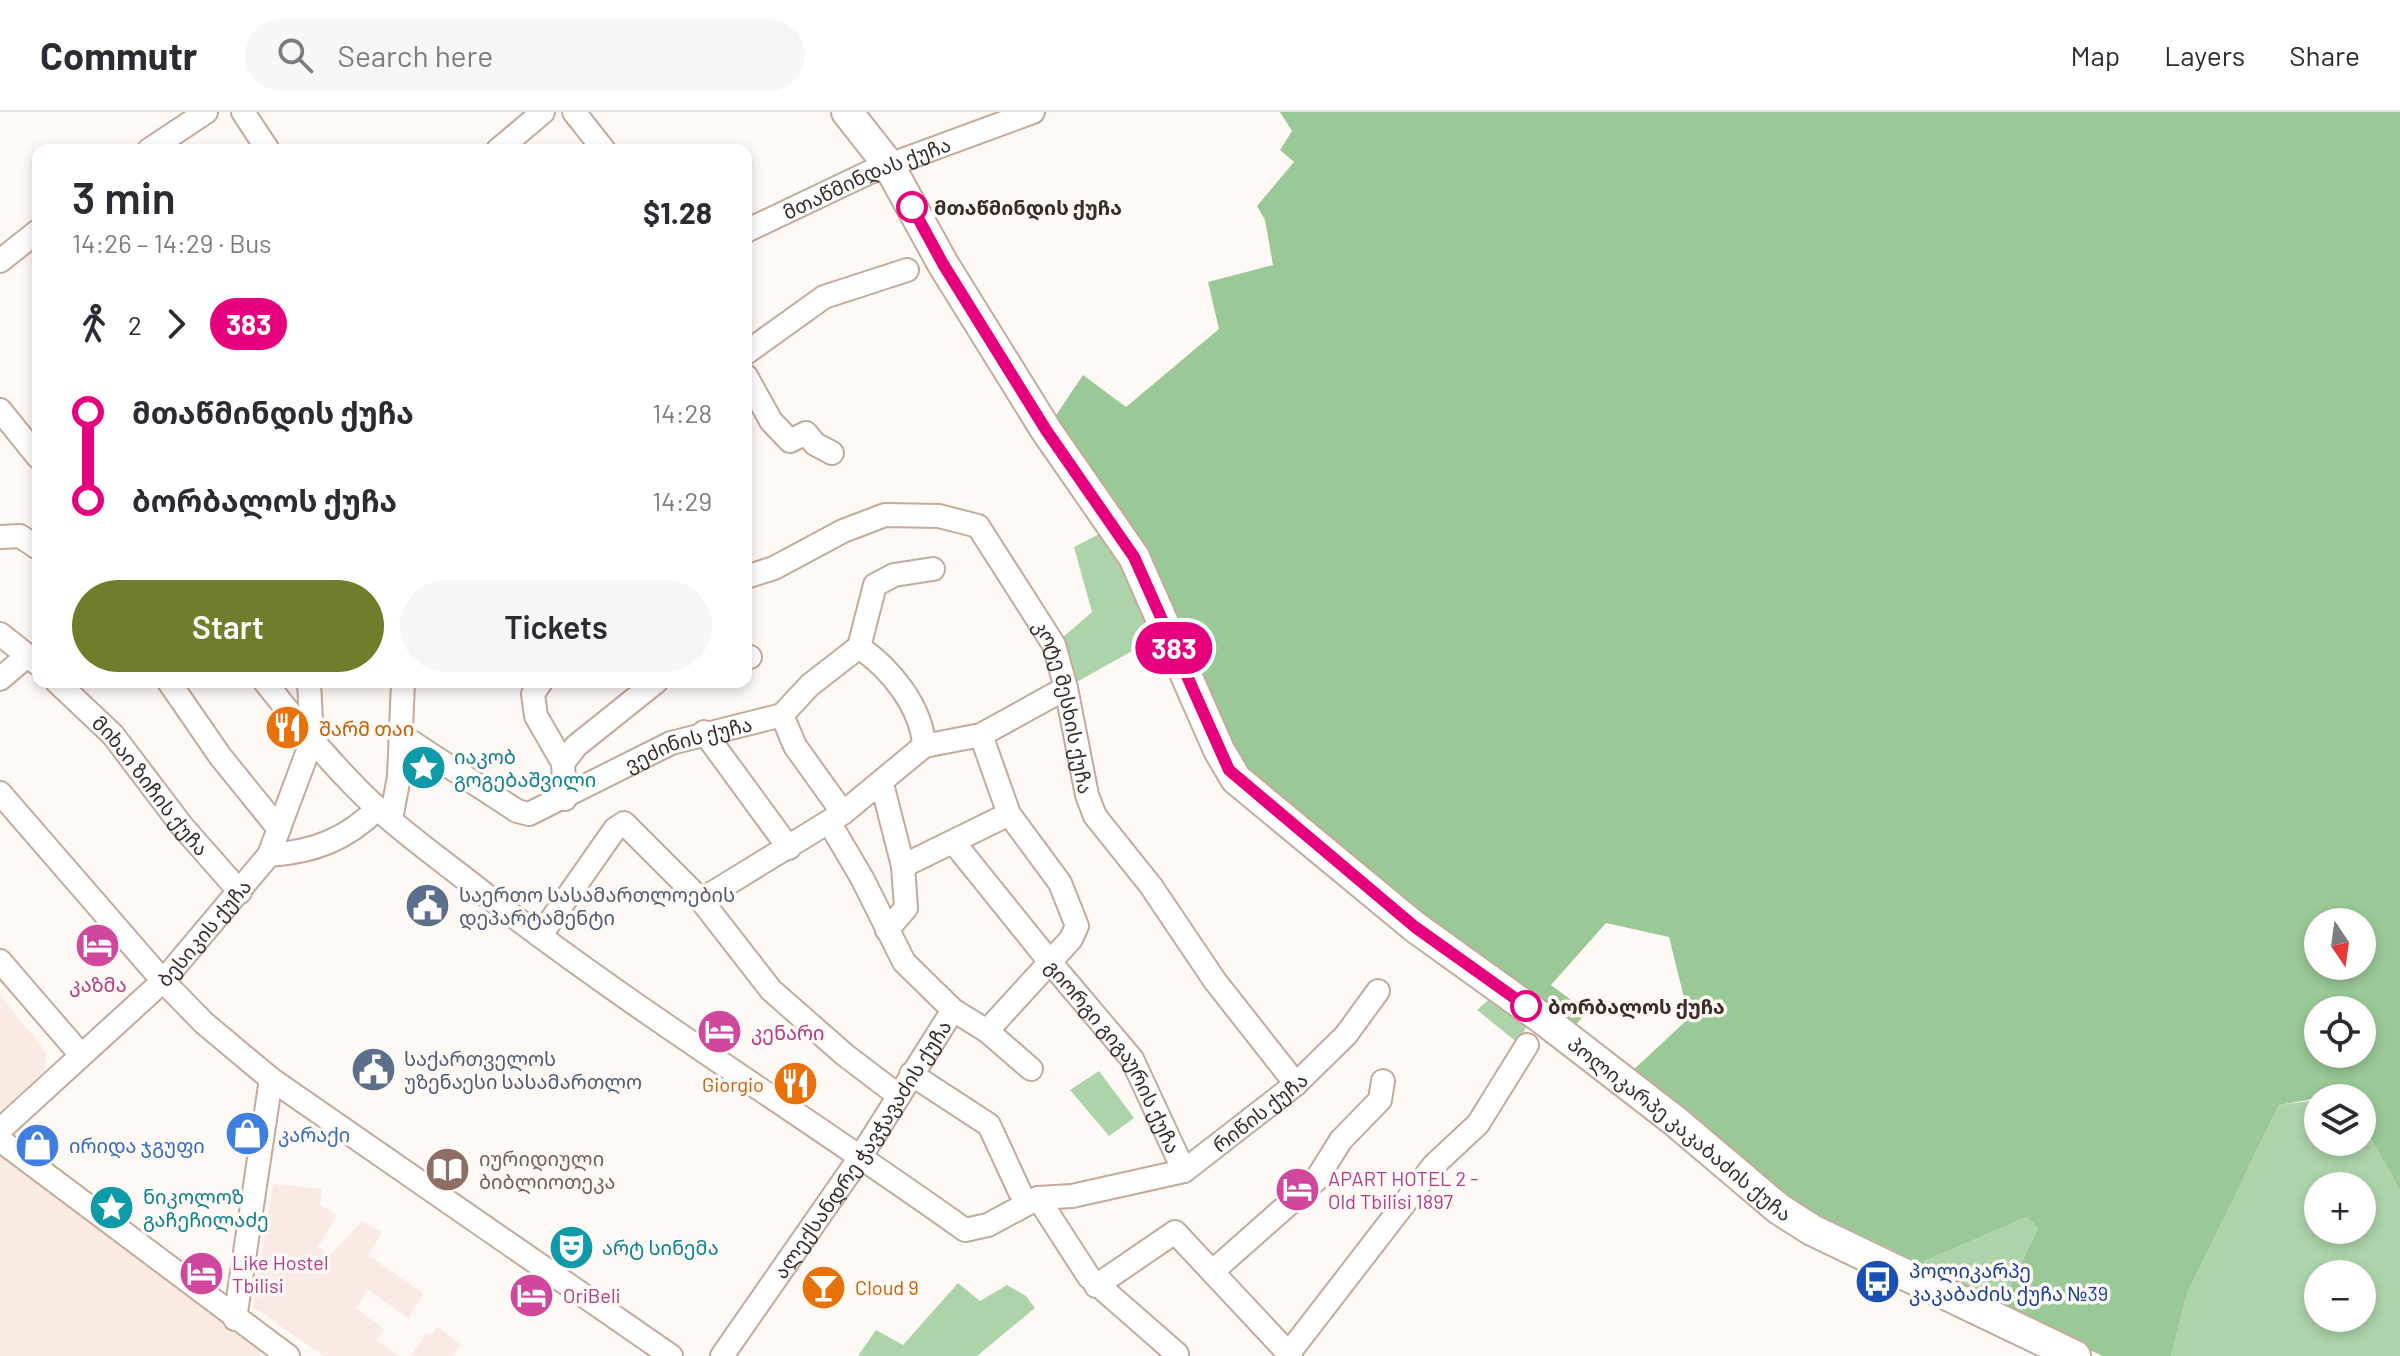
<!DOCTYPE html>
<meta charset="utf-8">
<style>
:root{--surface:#fff;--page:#f7f7f7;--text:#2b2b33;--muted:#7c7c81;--line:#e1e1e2;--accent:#707e2b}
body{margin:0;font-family:Barlow,"Noto Sans Georgian",sans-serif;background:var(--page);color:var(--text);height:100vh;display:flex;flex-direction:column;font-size:30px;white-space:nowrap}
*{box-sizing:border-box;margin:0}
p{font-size:26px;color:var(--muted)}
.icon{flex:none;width:44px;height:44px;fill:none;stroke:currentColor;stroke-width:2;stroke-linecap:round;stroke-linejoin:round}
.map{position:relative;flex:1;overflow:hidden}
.side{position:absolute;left:32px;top:32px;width:720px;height:544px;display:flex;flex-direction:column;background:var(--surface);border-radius:16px;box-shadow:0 4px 12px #0003}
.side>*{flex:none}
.badge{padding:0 16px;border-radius:26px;font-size:28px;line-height:52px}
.needle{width:52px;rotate:167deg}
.controls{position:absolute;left:2304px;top:796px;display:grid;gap:16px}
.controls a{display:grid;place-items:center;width:72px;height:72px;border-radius:50%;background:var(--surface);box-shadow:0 4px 12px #0003;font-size:40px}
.map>.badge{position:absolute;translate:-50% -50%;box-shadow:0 0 0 4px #fff}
.legs{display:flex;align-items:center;gap:12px;height:88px;padding:0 40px;font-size:26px}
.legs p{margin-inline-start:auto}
.head{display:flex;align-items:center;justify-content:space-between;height:136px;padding:0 40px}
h1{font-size:44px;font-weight:600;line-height:60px}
.primary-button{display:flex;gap:16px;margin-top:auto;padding:16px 40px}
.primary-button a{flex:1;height:92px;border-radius:48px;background:var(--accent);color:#fff;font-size:32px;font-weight:600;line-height:92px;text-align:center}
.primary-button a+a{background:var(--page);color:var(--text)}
ul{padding:0 40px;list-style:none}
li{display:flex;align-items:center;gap:28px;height:88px;font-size:30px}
li i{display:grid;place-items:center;width:12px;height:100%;margin:0 10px;background:currentColor}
li i::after{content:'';width:20px;height:20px;margin:-10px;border:6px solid;border-radius:50%;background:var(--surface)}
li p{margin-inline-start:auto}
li:first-child i{background:linear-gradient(#0000 50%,currentColor 0)}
li:last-child i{background:linear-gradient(currentColor 50%,#0000 0)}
header{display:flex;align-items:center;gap:48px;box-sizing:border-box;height:112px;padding:0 40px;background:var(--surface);border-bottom:2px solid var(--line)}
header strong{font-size:38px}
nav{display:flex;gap:44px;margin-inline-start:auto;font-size:28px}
.search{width:560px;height:72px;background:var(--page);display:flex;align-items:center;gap:20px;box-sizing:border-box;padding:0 28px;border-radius:44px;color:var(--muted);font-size:30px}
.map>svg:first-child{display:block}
.built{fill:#f9ebe3}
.green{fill:#add4a9;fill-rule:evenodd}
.forest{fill:#9ac896;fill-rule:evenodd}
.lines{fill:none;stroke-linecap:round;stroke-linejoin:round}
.street-casing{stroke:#c4aa9b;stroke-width:26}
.secondary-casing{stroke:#c4aa9b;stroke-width:34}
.street{stroke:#fff;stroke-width:22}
.secondary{stroke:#fff;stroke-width:30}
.line-1-casing{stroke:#fff;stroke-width:18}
.line-1{stroke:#e6007e;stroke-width:12}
.stop-1-dot{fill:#fff;stroke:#e6007e;stroke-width:4}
.labels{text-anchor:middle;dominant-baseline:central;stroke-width:7;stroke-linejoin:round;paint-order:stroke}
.street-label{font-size:20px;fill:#382e28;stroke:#fef9f5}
.stop-label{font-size:20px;font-weight:bold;fill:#382e28;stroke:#fef9f5;text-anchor:start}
.food-label{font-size:20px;fill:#c56008;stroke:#fef9f5;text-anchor:start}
.culture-label{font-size:20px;fill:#0d838f;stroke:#fef9f5;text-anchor:start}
.service-label{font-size:20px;fill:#4e5e75;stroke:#fef9f5;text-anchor:start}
.hotel-label{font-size:20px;fill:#b23c85;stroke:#fef9f5;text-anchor:start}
.shop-label{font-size:20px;fill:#366cbe;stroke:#fef9f5;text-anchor:start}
.education-label{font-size:20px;fill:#785e54;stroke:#fef9f5;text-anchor:start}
.transit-label{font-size:20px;fill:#164399;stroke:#fef9f5;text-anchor:start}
</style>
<header>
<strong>Commutr</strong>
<div class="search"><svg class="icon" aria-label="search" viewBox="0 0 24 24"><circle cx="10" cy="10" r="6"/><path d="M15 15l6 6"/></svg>Search here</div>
<nav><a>Map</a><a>Layers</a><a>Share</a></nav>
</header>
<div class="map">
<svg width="2400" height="1244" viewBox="0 0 2400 1244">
<rect width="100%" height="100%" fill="#fef9f5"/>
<g class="built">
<path d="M0,883L46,940L45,959L0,1000Z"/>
<path d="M0,1043L257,1233L262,1240L259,1244H0Z"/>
<path d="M273,1072L322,1077L320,1093L337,1103L318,1135L331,1142L362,1109L382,1121L368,1143L424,1182L408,1206L368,1178L356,1196L384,1217L376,1228L399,1244H324L253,1195Z"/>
<path d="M438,1215L461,1233L452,1244H410L427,1221L430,1223Z"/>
</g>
<g class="green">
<path d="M1104,414L1166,520L1066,576L1054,533L1092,500L1074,435L1099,422Z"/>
<path d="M1494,883L1528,910L1519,932L1477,898Z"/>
<path d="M1099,959L1134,1006L1109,1024L1070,978Z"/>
<path d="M2318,988V1030H2362V1011L2400,1078V1244H2171L2187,1182L2279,993ZM2318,1074H2362V1118H2318ZM2318,1162H2362V1206H2318Z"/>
<path d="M2027,1105L2038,1116L1999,1197L1949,1171L1920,1151Z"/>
<path d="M958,1171L980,1189L1007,1173L1026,1184L1035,1196L977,1244H858L876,1218L903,1233Z"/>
</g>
<path class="forest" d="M1280,0H2400V1078L2362,1011V986H2318L2279,993L2187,1182L2171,1244H2103L1999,1197L2038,1116L2027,1105L1920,1151L1817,1102L1778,1077L1631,960L1689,906L1669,825L1606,811L1551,873L1587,900L1573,916L1228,662L1120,449L1046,318L1083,263L1126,295L1219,217L1208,170L1273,153L1265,108L1257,94L1294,50L1280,38L1292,19ZM2318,810H2362V854H2318ZM2318,898H2362V942H2318Z"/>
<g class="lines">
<defs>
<g id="street">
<path d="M243,0L268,38"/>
<path d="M574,0L604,38"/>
<path d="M149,38L206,0"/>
<path d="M498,38L543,0"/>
<path id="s1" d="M746,119L870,60L1033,0"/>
<path d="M0,149L38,119"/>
<path d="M746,241L824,185L907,158"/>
<path d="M746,264L771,309L790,329L806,321L815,332L832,341"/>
<path d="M0,298L38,345"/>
<path d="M0,425L20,424L38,436"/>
<path id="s2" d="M746,465L774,456L843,419L885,403L939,404L978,414L1054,533L1066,576L1087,683L1095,704L1151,774L1215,869L1296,972"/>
<path d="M0,522L38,552"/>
<path d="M859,535C890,556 922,595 924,634"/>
<path d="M746,545H750"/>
<path d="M0,567L27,544"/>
<path id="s3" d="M57,570L113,623L182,714L240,780"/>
<path d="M169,570L220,644L279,717"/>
<path id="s4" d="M265,570C300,614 336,658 378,697C412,728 451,755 487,784C641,903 807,1005 965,1118L988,1113L1038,1086L1072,1084L1184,1059L1296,972L1346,923L1378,879"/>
<path d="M541,570L533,582L536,604L563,651L565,687"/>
<path d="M782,603L795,634L843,701"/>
<path d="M704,620L789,736"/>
<path id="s5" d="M401,623L517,699L529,702L671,631L782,603L810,573L859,535L875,473L894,463L933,457"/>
<path id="s6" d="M981,623L1009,702L1060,771L1077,814L1071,827L1050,850L1132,947L1184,1059"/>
<path d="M924,634L981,623L1066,576"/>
<path d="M563,651L576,634L656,570"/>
<path d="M882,672L903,754L906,796L887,818"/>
<path d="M0,681L163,869L204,911L271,967L671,1244"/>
<path d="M391,707L399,665L403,570"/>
<path d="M829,710L862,766L904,850L953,898L987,919L1031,957"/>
<path d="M955,732L1050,850L987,919"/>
<path d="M269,743C313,740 346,728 378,696"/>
<path d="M903,754L1009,702"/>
<path d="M701,788L843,701L924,634"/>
<path d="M540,824L615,717L624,711L701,788L771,878L845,943L899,984"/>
<path d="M0,849L81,943"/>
<path d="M911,962L989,1013L1020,1080"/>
<path id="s7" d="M0,1018L163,869L269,743L312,628L309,570"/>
<path d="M0,1028L288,1244"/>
<path d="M1038,1086L1089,1165L1177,1242"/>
<path d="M1213,1159L1316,1068L1341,1028L1380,988L1383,969"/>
<path d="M1096,1174L1175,1120L1291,1244"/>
<path d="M235,1207L271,967"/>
<path d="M1289,1241L1434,1053L1478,1012L1527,933"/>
<path id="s8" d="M722,1244L861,1044L953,898"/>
</g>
<g id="secondary">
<path id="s9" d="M847,0L888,52L943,152L1046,318L1134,445L1219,638L1236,667L1415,815L1543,907L1675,1009L1779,1097L1812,1118L2075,1244"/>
</g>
</defs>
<use href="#street" class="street-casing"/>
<use href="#secondary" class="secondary-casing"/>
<use href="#street" class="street"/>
<use href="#secondary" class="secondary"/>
</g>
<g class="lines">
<defs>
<path id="line-1" d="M912,95L943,152L1046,318L1134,445L1229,658L1415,815L1526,894"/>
</defs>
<use href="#line-1" class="line-1-casing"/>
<use href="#line-1" class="line-1"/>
</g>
<defs>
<symbol id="restaurant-disc" viewBox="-11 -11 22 22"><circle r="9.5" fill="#e8710a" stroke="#fef9f5"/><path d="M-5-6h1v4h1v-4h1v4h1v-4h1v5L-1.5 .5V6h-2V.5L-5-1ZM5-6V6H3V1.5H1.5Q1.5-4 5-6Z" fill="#fff"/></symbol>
<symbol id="sight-disc" viewBox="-11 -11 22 22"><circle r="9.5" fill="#0f9aa8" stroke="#fef9f5"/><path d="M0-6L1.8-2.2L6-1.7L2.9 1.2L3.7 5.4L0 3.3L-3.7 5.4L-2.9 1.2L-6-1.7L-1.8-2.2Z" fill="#fff"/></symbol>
<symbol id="civic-disc" viewBox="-11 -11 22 22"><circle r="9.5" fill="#5c6f8a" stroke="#fef9f5"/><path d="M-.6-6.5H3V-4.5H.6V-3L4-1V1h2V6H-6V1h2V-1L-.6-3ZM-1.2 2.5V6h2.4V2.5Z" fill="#fff"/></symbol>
<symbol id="hotel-disc" viewBox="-11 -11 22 22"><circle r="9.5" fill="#d1479c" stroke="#fef9f5"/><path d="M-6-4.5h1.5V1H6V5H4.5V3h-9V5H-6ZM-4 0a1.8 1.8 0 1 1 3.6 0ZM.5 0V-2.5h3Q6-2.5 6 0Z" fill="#fff"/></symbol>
<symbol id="shop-disc" viewBox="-11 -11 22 22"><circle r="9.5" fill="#3f7fe0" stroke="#fef9f5"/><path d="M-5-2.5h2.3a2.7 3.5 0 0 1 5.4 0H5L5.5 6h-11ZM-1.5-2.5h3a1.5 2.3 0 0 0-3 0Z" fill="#fff"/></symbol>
<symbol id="library-disc" viewBox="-11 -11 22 22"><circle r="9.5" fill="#8d6e63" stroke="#fef9f5"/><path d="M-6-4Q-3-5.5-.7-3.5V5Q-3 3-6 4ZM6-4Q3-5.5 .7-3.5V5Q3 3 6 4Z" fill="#fff"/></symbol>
<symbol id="theatre-disc" viewBox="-11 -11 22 22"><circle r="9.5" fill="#0f9aa8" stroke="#fef9f5"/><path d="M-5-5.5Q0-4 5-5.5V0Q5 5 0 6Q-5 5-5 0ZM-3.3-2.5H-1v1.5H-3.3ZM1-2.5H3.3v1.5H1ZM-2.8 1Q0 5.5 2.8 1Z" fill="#fff"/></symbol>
<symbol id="bus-disc" viewBox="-11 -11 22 22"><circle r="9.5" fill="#1a4fb4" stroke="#fef9f5"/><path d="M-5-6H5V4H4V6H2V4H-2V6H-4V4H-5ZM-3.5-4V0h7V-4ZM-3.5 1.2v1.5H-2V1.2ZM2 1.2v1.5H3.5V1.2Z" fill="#fff"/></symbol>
<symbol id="bar-disc" viewBox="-11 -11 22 22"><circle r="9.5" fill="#e8710a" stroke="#fef9f5"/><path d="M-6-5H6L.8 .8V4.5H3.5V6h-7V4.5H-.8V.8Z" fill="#fff"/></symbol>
</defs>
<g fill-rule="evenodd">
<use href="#restaurant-disc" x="262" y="590" width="51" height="51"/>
<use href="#sight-disc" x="398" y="630" width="51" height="51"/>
<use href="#civic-disc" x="402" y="768" width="51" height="51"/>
<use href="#hotel-disc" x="72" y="808" width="51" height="51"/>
<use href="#hotel-disc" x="694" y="894" width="51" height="51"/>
<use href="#civic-disc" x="348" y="932" width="51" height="51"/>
<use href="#restaurant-disc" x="770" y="946" width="51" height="51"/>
<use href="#shop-disc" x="222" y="996" width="51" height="51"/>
<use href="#shop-disc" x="12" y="1008" width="51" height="51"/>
<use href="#library-disc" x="422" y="1032" width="51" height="51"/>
<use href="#hotel-disc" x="1272" y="1052" width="51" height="51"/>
<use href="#sight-disc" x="86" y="1070" width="51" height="51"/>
<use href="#theatre-disc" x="546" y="1110" width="51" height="51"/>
<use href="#hotel-disc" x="176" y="1136" width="51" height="51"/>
<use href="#bus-disc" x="1852" y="1144" width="51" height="51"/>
<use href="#bar-disc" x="798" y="1150" width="51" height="51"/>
<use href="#hotel-disc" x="506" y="1158" width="51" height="51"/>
</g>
<g class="stop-1-dot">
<circle cx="912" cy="95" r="14"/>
<circle cx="1526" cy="894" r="14"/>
</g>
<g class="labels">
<g class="street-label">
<text stroke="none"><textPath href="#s1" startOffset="132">მთაწმინდას ქუჩა</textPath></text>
<text stroke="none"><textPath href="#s2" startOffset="450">კოტე მესხის ქუჩა</textPath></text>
<text stroke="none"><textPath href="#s5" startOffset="326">ვეძინის ქუჩა</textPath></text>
<text stroke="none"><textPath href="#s3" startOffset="140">მიხაი ზიჩის ქუჩა</textPath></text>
<text stroke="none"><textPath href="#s7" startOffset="284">ბესიკის ქუჩა</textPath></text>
<text stroke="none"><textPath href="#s6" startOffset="376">გიორგი გიგაურის ქუჩა</textPath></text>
<text stroke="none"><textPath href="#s4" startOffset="1218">რიწის ქუჩა</textPath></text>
<text stroke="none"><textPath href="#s9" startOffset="1340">პოლიკარპე კაკაბაძის ქუჩა</textPath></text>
<text stroke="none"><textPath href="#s8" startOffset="250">ალექსანდრე ჭავჭავაძის ქუჩა</textPath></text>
</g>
<g class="stop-label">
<text x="934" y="95">მთაწმინდის ქუჩა</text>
<text x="1548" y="894">ბორბალოს ქუჩა</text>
</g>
<g class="food-label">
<text x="319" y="616">შარმ თაი</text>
<text x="764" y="972" text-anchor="end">Giorgio</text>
<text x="855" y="1175">Cloud 9</text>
</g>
<g class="culture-label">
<text x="454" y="644">იაკობ<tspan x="454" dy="23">გოგებაშვილი</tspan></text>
<text x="143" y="1084">ნიკოლოზ<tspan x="143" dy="23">გაჩეჩილაძე</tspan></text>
<text x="602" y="1135">არტ სინემა</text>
</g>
<g class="service-label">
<text x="459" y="782">საერთო სასამართლოების<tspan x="459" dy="23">დეპარტამენტი</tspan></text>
<text x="404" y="946">საქართველოს<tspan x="404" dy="23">უზენაესი სასამართლო</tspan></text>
</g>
<g class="hotel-label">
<text x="98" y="872" text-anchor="middle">კაზმა</text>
<text x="751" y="920">კენარი</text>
<text x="1328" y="1066">APART HOTEL 2 -<tspan x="1328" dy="23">Old Tbilisi 1897</tspan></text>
<text x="232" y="1150">Like Hostel<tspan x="232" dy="23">Tbilisi</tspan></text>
<text x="563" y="1183">OriBeli</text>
</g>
<g class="shop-label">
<text x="278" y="1022">კარაქი</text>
<text x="69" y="1033">ირიდა ჯგუფი</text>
</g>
<g class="education-label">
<text x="479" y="1046">იურიდიული<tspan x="479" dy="23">ბიბლიოთეკა</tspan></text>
</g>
<g class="transit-label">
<text x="1909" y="1158">პოლიკარპე<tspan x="1909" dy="23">კაკაბაძის ქუჩა №39</tspan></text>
</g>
</g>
</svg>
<div class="controls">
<a><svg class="needle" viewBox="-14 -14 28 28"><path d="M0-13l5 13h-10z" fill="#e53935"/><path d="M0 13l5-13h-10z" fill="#7c7c81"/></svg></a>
<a><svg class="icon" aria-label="locate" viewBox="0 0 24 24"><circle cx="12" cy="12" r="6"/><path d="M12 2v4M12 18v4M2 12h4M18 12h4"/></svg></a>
<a><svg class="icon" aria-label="layers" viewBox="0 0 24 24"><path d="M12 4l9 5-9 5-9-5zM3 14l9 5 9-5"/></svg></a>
<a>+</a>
<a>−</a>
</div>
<b class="badge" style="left:1174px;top:536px;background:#e6007e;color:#fff">383</b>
<section class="side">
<div class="head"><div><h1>3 min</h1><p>14:26 – 14:29 · Bus</p></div><b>$1.28</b></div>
<div class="legs"><svg class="icon" aria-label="walk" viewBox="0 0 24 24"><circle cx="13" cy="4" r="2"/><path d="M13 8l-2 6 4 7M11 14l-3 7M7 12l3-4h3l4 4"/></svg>2<svg class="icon" aria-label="forward" viewBox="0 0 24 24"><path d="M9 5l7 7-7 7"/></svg><b class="badge" style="background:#e6007e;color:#fff">383</b></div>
<ul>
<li><i style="color:#e6007e"></i><b>მთაწმინდის ქუჩა</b><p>14:28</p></li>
<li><i style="color:#e6007e"></i><b>ბორბალოს ქუჩა</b><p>14:29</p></li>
</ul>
<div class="primary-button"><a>Start</a><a>Tickets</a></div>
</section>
</div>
